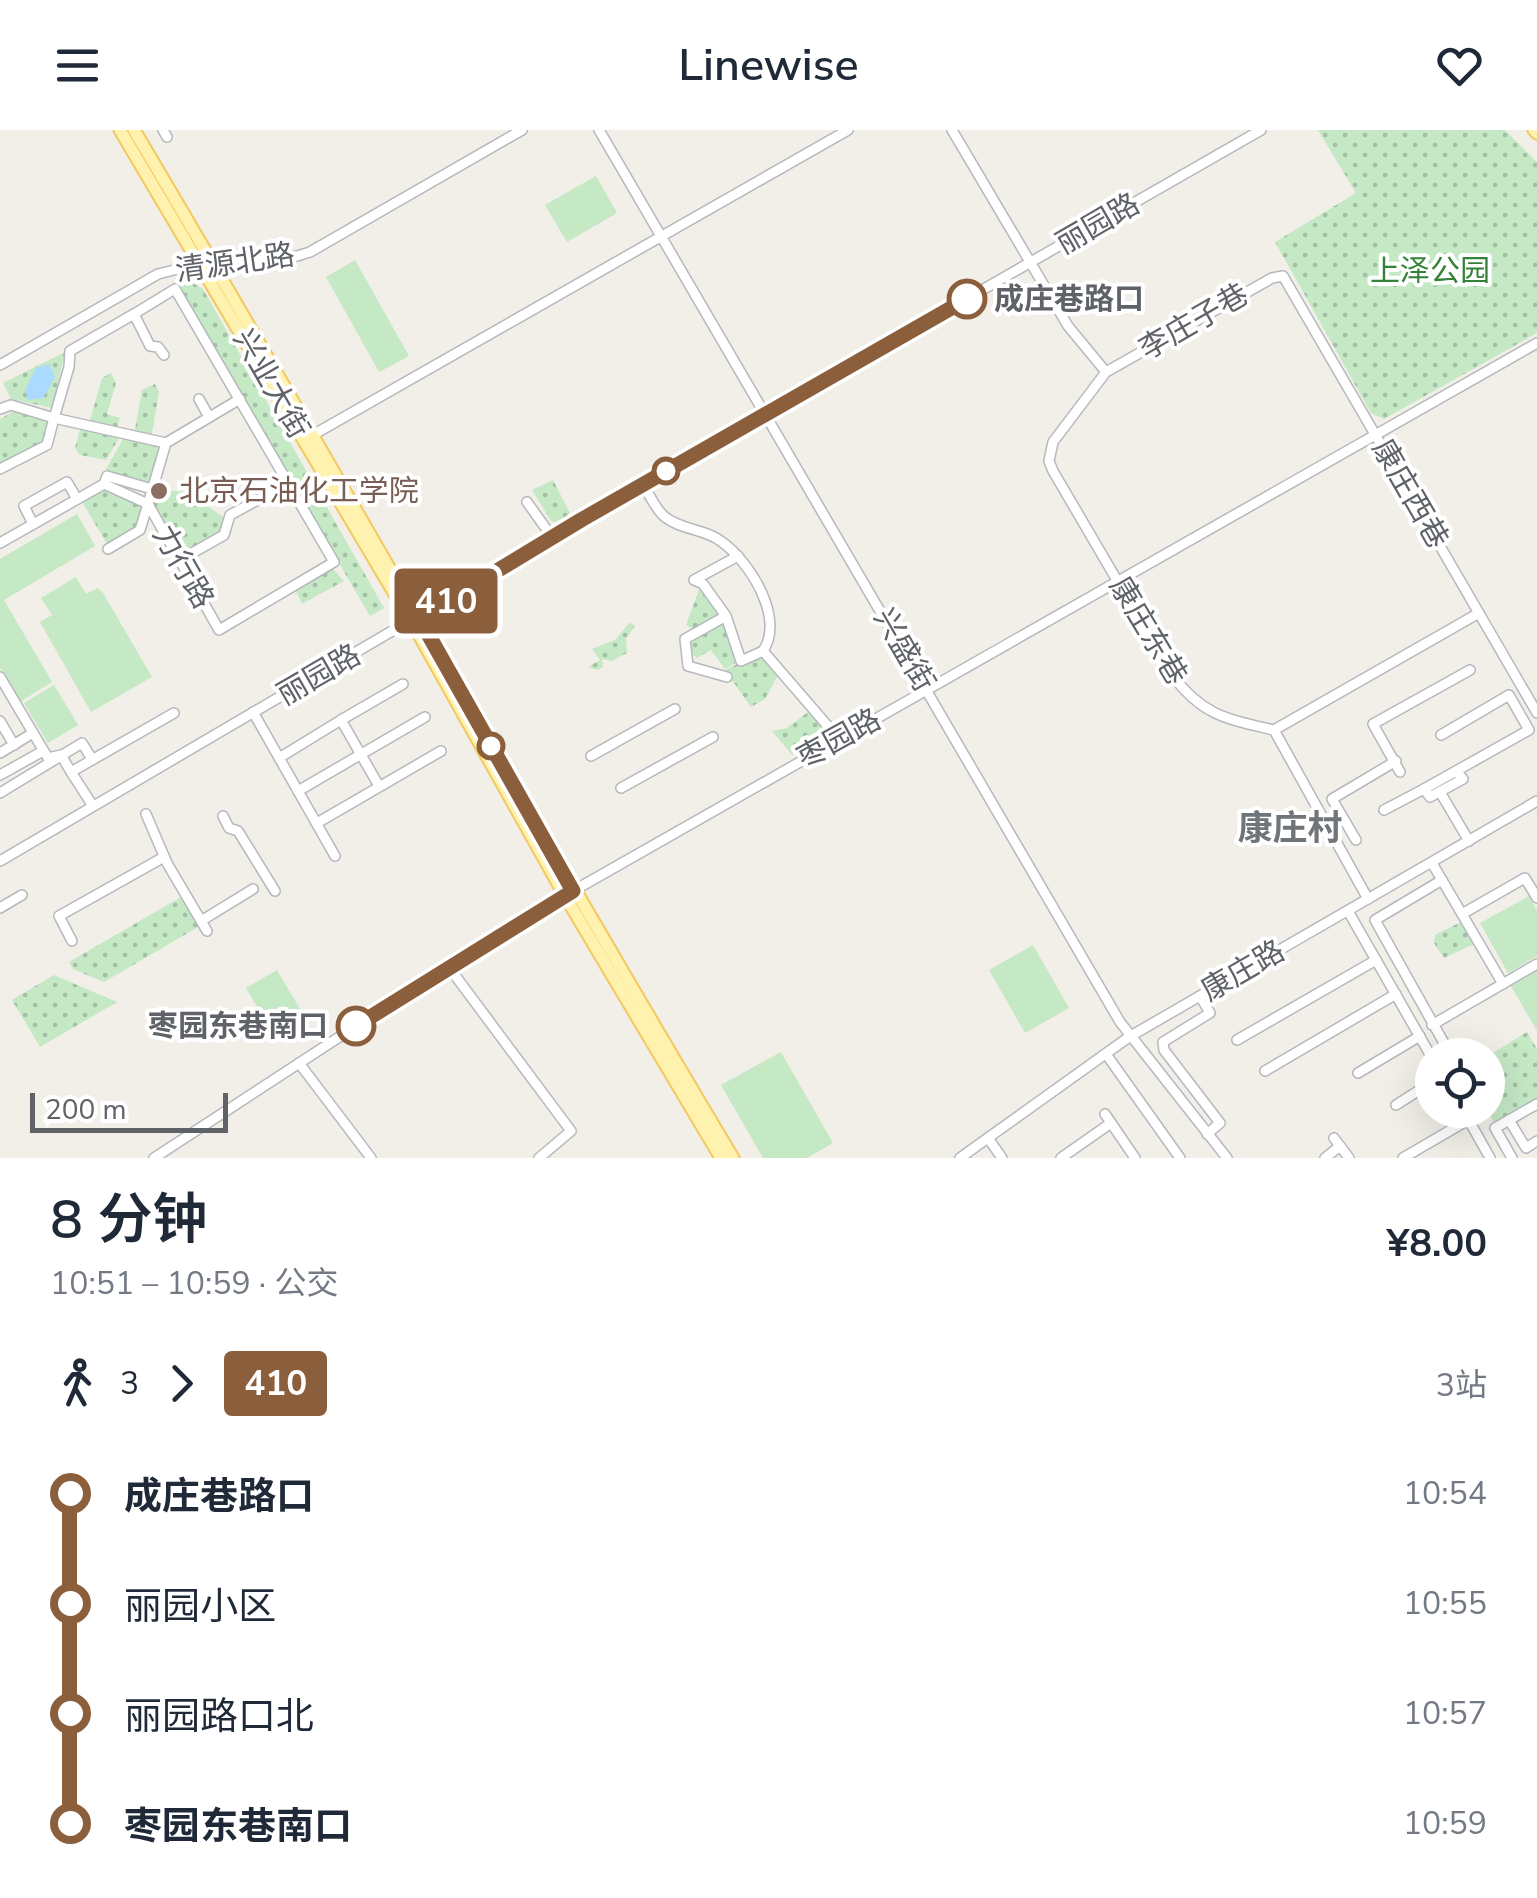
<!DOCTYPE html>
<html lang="zh">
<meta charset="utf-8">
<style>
:root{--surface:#fff;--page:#f2f2f3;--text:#1f2937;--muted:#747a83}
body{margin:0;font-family:"Nunito Sans","Noto Sans SC",sans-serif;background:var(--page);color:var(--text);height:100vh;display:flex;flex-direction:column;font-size:38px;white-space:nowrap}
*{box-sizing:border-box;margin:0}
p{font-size:32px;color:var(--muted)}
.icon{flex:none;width:55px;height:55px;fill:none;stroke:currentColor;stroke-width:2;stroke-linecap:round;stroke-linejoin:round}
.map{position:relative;height:1028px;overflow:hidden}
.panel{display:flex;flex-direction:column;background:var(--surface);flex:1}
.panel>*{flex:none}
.badge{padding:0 20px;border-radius:8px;font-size:35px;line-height:65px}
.controls{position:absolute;left:1415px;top:908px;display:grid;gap:20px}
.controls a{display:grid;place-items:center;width:90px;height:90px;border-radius:50%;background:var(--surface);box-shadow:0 10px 40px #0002;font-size:50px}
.scale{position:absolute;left:30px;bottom:25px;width:198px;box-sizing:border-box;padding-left:10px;border:5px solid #5f6368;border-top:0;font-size:28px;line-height:35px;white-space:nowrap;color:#5f6368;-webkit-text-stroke:8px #fff;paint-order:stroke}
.map>.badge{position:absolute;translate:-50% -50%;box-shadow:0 0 0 5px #fff}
.legs{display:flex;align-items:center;gap:15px;height:110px;padding:0 50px;font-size:32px}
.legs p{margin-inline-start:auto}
.head{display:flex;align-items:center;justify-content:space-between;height:170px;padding:0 50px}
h1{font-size:55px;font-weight:600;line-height:75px}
ul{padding:0 50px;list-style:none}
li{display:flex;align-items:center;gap:35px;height:110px;font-size:38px}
li i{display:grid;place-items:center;width:15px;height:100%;margin:0 12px;background:currentColor}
li i::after{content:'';width:25px;height:25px;margin:-12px;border:8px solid;border-radius:50%;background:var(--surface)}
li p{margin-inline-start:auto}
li:first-child i{background:linear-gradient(#0000 50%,currentColor 0)}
li:last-child i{background:linear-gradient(currentColor 50%,#0000 0)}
header{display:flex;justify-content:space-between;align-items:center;height:130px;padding:0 50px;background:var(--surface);font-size:45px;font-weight:600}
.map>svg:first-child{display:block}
.grass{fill:url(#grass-dots)}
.garden{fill:#c5e8c5}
.water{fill:#aadaff}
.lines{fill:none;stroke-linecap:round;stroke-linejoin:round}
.minor-casing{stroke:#b5b8bc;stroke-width:12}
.major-casing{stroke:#f2c960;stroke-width:15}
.minor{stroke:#fff;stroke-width:9}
.major{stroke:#fff2af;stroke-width:11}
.line-1-casing{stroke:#fff;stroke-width:22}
.line-1{stroke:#8b5e3c;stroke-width:15}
.stop-1-dot{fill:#fff;stroke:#8b5e3c;stroke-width:5}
.education-dot{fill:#8d6e63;stroke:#fff;stroke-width:4}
.labels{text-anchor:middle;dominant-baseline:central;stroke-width:8;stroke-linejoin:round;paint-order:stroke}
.street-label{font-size:30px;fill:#5f6368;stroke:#fff}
.park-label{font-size:30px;fill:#348238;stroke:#fff}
.stop-label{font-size:30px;font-weight:bold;fill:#5f6368;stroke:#fff;text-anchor:start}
.education-label{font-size:30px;fill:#785e54;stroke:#fff;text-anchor:start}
.quarter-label{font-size:35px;font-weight:bold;fill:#70757a;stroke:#fff}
</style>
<header><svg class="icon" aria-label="menu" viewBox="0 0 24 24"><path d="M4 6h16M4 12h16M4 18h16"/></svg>Linewise<svg class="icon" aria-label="heart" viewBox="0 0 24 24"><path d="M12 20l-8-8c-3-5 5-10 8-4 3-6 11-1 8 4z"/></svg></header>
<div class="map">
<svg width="1537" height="1028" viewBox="0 0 1537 1028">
<defs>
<pattern id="grass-dots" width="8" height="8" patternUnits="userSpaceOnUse" patternTransform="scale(2.5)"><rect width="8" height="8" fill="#c5e8c5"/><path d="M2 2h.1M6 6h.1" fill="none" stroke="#a3c0a4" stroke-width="1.8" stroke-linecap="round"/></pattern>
</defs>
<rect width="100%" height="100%" fill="#f1efe8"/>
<g class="grass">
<path d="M1318,0H1505L1537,32V203L1384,289L1371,283L1275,112L1356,63Z"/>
<path d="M174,152L193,153L203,159L384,478L370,486Z"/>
<path d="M65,222L52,278L11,269L3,253Z"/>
<path d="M111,243L116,253L107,284L120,288L116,301L89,294L102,248Z"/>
<path d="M155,254L159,262L151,308L134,305L142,260Z"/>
<path d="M20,278L49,290L42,315L0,337V289Z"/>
<path d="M81,296L121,305L106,330L80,325L75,318Z"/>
<path d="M125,306L161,316L151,356L110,345L106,339Z"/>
<path d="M553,350L571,385L562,394L551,391L532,360Z"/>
<path d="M104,357L145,376L135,397L107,414L81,370Z"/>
<path d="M157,360L188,362L226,389L222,402L181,427L151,374Z"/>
<path d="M332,438L344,451L302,474L295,459Z"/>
<path d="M700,457L722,484L694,500L686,495Z"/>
<path d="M725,489L739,531L725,539L711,520L697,528L690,522V510Z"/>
<path d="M630,492L635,497L626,508L627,523L612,531L602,529L603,537L597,540L588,537L600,530L592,519L615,510Z"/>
<path d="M762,526L777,547L765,569L751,577L725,540L740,533L742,537Z"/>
<path d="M808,582L829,604L792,625L772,601L787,598Z"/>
<path d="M181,767L198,797L104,852L73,839L69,832Z"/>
<path d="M1461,792L1474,814L1444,828L1434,813L1435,805Z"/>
<path d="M54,845L117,872L40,917L12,870Z"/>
<path d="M1527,902L1537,919V968L1494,993L1487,980L1488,926Z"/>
</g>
<g class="garden">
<path d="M596,46L617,83L567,112L545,75Z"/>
<path d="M355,130L409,226L379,242L326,147Z"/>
<path d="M77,384L95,416L4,470L52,552L20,572L0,538V429Z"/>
<path d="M76,447L86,464L98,458L103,463L152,547L91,582L40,492L52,485L41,468Z"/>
<path d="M54,555L78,595L48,613L24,573Z"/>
<path d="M1529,766L1537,781V826L1508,843L1480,793Z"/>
<path d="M1033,815L1069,878L1025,903L989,840Z"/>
<path d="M277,840L303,884L272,902L246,858Z"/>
<path d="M1537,841V901L1511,856Z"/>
<path d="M781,922L833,1013L807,1028H763L721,955Z"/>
</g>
<path class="water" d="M49,234L55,247L43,268L28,270L25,260L36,238Z"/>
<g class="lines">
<defs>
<g id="minor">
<path d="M163,0L167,7"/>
<path d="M599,0L1120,892L1227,1028"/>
<path d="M952,0L1068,196L1106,242"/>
<path d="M0,235L158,144L186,137L297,126L310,122L522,0"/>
<path d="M199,269L209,287"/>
<path d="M0,279L11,275L54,288L47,315L0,339"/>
<path d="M311,306L848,0"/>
<path d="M166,313L240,269"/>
<path d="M104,354L148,374L166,313L54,288L69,237L70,221L134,184L150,216L158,217L164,225"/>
<path d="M643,354C649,364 656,380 665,387C681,400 706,399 722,412C750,432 785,488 763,521L839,609"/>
<path d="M527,372L552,407"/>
<path d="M33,394L24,376L67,352L77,369"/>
<path d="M0,413L104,354L107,346L152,359"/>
<path d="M108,419L140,400L148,374L219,500L334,432L175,159L134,184"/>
<path d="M180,430L224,405L230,385L289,353"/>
<path d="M726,486L741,531L763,521"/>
<path d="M0,547L48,628L61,625L71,642"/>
<path d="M727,547L688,536L685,509L726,486L703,454L694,450L738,426"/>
<path d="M253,582L335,726"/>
<path d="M341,590L403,554"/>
<path d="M0,591L14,615"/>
<path d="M1274,600L1479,483"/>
<path d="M1441,605L1509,565L1529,600L1456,641L1463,649L1430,667L1424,659L1456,641"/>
<path d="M0,623L33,603"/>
<path d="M591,626L675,579"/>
<path d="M279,628L341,590L379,656"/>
<path d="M1400,642L1373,594L1470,540"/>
<path d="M0,645L43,621"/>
<path d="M621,658L713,607"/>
<path d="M298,661L425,587"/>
<path d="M1440,662L1469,711"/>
<path d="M0,663L82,613L92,629"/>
<path d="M93,676L71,642L174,583"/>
<path d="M1384,680L1424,659"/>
<path d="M146,684L167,733L207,801"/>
<path d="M223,686L229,698L238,701L275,761"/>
<path d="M317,693L441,621"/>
<path d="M1356,710L1332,669L1396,631"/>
<path d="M0,731L581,390L1261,0"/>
<path d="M1432,733L1503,854"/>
<path d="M1442,750L1375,790L1449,922"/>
<path d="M1368,769L1274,600C1227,589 1203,586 1173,546L1053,341L1049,331L1053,312L1106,242L1272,148L1283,146L1537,583"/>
<path d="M0,778L22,765"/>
<path d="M1348,781L1432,928"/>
<path d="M1462,784L1525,748L1537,768"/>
<path d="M201,791L253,759"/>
<path d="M72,811L59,786L164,727"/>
<path d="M448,836L571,1001L539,1028"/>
<path d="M1200,866L1210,883L1163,912L1164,920L1220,993L1207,1004"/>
<path d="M1432,895L1537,834"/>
<path d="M1237,910L1376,830"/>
<path d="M1106,924L1180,1028"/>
<path d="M299,933L371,1028"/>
<path d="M1265,941L1396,864"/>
<path d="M1358,943L1420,906"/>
<path d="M1396,975L1432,952"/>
<path d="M1463,980L1490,1028"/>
<path d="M1105,984L1135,1028"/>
<path d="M1509,990L1526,1018L1537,1011"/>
<path d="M988,1008L1002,1028"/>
<path d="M1334,1008L1349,1028"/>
<path d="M154,1028L448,836L573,761L1537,213"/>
<path d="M960,1028L1129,907L1537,671"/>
<path d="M1061,1028L1111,993"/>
<path d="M1325,1028L1340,1016"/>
<path d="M1403,1028L1468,990"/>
<path d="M1512,1028L1495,998L1537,974"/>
</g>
<g id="major">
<path d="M120,0L422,510L565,766L721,1028"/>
<path d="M134,0C337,341 529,688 733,1028"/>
<path d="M1534,0L1537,3"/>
</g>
</defs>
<use href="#minor" class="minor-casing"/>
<use href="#major" class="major-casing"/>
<use href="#minor" class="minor"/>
<use href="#major" class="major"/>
</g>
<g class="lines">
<defs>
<path id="line-1" d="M356,896L573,761L419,488L581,390L967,169"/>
</defs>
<use href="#line-1" class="line-1-casing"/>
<use href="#line-1" class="line-1"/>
</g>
<g class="stop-1-dot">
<circle cx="967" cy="169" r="18"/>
<circle cx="666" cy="341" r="12"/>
<circle cx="491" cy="616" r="12"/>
<circle cx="356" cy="896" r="18"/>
</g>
<circle class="education-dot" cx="159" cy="361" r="10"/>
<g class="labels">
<g class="street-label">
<text transform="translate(1098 94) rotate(-30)">丽园路</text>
<text transform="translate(235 133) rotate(-8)">清源北路</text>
<text transform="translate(1194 192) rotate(-30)">李庄子巷</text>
<text transform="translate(271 254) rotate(60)">兴业大街</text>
<text transform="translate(1410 364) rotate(60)">康庄西巷</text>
<text transform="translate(183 437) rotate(60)">力行路</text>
<text transform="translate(1148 501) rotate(59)">康庄东巷</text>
<text transform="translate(904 520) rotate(60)">兴盛街</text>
<text transform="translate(319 545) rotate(-30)">丽园路</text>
<text transform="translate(839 609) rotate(-29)">枣园路</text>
<text transform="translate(1243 841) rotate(-30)">康庄路</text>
</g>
<g class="park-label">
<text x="1430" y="141">上泽公园</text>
</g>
<g class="stop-label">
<text x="994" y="169">成庄巷路口</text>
<text x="328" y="896" text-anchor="end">枣园东巷南口</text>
</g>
<g class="education-label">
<text x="179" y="361">北京石油化工学院</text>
</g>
<g class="quarter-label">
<text x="1290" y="698">康庄村</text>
</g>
</g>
</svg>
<div class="controls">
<a><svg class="icon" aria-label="locate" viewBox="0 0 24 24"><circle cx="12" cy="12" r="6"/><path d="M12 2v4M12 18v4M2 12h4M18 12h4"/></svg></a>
</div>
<div class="scale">200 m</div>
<b class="badge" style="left:446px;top:471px;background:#8b5e3c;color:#fff">410</b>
</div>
<section class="panel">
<div class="head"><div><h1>8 分钟</h1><p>10:51 – 10:59 · 公交</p></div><b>¥8.00</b></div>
<div class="legs"><svg class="icon" aria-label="walk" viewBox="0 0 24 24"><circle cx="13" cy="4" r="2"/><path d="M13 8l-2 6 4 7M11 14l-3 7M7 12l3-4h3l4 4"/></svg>3<svg class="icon" aria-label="forward" viewBox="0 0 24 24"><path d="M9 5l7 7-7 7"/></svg><b class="badge" style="background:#8b5e3c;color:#fff">410</b><p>3站</p></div>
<ul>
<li><i style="color:#8b5e3c"></i><b>成庄巷路口</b><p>10:54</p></li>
<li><i style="color:#8b5e3c"></i><span>丽园小区</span><p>10:55</p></li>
<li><i style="color:#8b5e3c"></i><span>丽园路口北</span><p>10:57</p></li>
<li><i style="color:#8b5e3c"></i><b>枣园东巷南口</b><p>10:59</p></li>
</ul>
</section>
